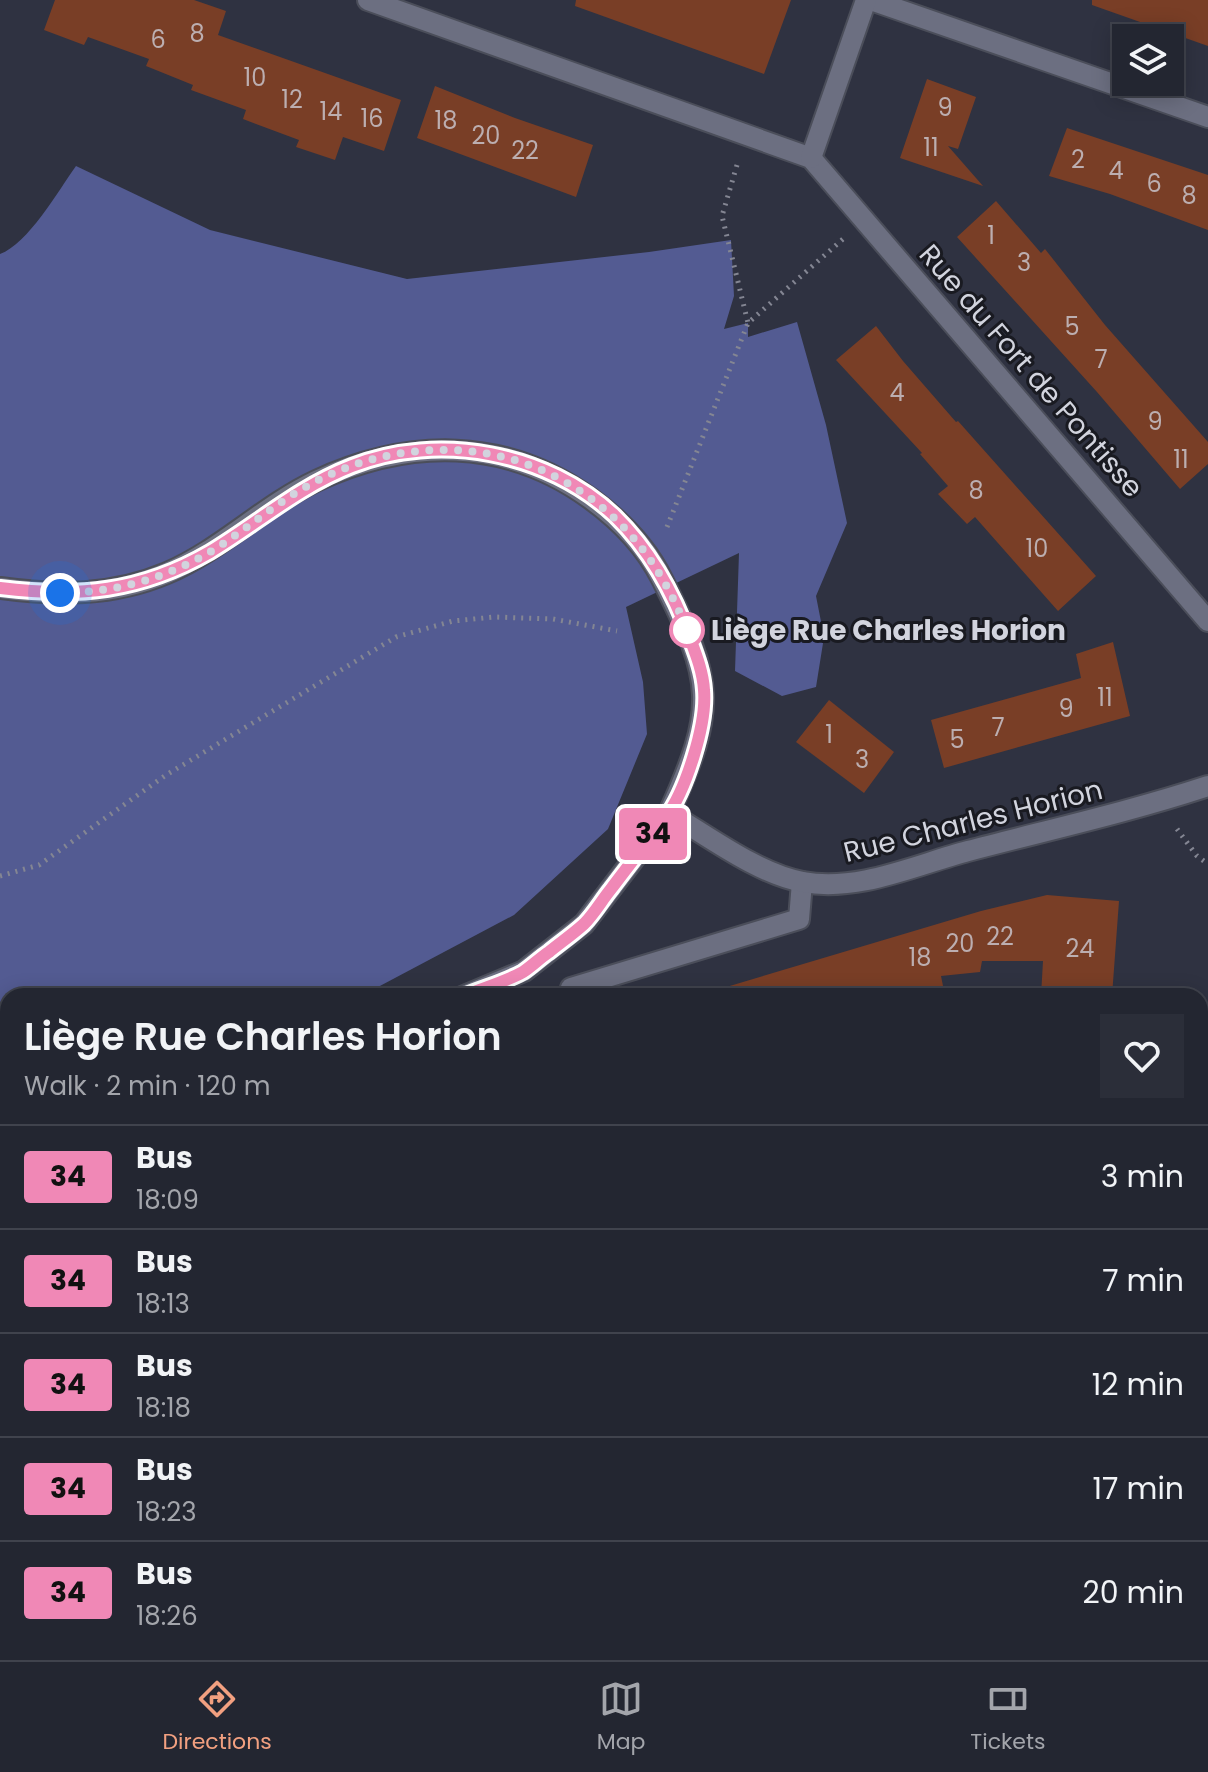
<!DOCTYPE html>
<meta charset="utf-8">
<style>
:root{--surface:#232631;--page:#2b2e39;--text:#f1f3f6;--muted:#a3a5ab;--line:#40434d;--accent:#f2a080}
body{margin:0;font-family:Poppins,sans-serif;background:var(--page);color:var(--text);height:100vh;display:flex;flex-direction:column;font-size:30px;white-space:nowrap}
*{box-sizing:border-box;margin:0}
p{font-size:26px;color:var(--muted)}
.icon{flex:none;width:44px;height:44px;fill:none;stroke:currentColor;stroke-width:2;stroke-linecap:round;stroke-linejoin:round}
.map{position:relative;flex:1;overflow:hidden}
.details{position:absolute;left:0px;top:988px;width:1208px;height:672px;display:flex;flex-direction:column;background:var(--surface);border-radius:24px 24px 0 0;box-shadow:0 4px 20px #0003,0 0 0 2px var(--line)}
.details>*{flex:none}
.badge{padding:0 16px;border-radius:6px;font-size:28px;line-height:52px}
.fabs{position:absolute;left:1112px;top:24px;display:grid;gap:16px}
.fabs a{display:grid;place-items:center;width:72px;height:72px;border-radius:0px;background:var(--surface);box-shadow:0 4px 20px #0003,0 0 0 2px var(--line);font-size:40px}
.you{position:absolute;width:40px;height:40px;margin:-20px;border:6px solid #fff;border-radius:50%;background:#1a73e8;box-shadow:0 0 0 12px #1a73e833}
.map>.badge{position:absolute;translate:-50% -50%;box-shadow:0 0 0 4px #fff}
.round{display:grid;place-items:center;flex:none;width:84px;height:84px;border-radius:0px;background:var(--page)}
.head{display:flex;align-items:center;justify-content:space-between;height:136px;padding:0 24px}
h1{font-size:38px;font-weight:600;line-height:60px}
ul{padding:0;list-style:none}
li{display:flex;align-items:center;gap:24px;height:104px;padding:0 24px;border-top:2px solid var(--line)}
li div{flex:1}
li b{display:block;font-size:30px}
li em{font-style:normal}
li .badge{min-width:88px;font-weight:700;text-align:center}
.tab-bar{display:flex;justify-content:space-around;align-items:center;height:112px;border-top:2px solid var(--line);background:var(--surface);font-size:22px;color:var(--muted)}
.tab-bar a{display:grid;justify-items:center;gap:4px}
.tab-bar .current{color:var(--accent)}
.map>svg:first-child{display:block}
.forest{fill:#535b92}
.building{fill:#793e26}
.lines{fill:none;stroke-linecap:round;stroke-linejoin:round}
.street-casing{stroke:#4b4e5a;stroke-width:24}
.secondary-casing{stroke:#4b4e5a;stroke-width:24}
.path{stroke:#848693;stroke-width:5;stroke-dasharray:2 6;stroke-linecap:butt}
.street{stroke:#6c6f81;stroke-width:20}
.secondary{stroke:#6c6f81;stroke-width:20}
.line-casing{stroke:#fff;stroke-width:18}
.line{stroke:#f088b6;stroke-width:12}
.walk{stroke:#d2d4de;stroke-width:8;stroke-dasharray:0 14.4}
.stop-dot{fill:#fff;stroke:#f088b6;stroke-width:4}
.labels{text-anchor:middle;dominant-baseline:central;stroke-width:6;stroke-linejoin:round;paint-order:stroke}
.number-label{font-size:24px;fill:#bcaeb0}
.street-label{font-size:28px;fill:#d2d4de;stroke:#191a21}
.stop-label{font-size:28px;font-weight:bold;fill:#d2d4de;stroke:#191a21;text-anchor:start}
</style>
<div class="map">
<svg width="1208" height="1660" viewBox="0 0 1208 1660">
<rect width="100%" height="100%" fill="#2f3241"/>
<g class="forest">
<path d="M76,166L210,230L407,279L649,252L731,240L734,296L724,329L748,323V337L797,322L826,425L847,523L816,596L824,637L816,687L782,696L735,671L739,553L626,607L643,682L647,734L608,829L514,915L361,996H8V1235L0,1234V254C28,244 58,191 76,166Z"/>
<path d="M0,1629L8,1632V1652H73L98,1660H0Z"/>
</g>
<g class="building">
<path d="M55,0H194L226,11L218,35L401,100L384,151L343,137L335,160L296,147L299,140L243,119L246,110L191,90L193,85L146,66L149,59L88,37L84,45L44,30Z"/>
<path d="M576,0H791L764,74L575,6Z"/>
<path d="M1092,0H1208V46L1092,5Z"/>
<path d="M927,79L976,97L958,149L948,146L983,186L900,158Z"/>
<path d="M435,86L515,118L593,145L576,197L417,138Z"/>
<path d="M1067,128L1208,175V230L1110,194L1049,176Z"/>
<path d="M996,201L1041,253L1045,249L1105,325L1208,442V464L1180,489L1097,392L957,237Z"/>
<path d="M876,326L903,361L956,422L958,421L1096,576L1058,611L975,517L967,524L938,494L948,486L920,454L922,453L836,360Z"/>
<path d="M1113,642L1130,716L944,768L931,720L1081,678L1076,654Z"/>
<path d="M829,700L894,752L864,793L796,742Z"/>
<path d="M1047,895L1119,901L1112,996H1041L1043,961H982L980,972L941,976L945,996H725L723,988L981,911Z"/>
</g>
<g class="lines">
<defs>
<g id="street">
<path d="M368,0L811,158L1208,621"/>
<path d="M871,0L1208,117"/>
<path d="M811,158L866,0"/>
<path d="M0,588C57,596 113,596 167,573C221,550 263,506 316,481C409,438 506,437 591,499C620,520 646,547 662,579C714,682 717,707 669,813"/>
<path d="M571,988L799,919L802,882"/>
<path d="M0,1560L8,1563"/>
<path d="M367,1652V1660"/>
<path d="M706,1652L743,1660"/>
<path d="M1113,1660L1114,1652"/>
</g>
<g id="secondary">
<path d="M464,996L524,971L584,924L669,813C708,836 758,874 803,882C859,892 915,865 968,851C1048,830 1129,812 1208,786"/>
<path d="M0,1093L8,1094"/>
</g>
</defs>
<use href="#street" class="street-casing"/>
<use href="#secondary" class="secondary-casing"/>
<g class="path">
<path d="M737,165L722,216L748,323"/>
<path d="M667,527L748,323L843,239"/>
<path d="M1177,829L1197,856L1208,864"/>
<path d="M0,876L39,865L166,775L396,637L453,621L495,617L553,619L617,631"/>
<path d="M0,1138L8,1139"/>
<path d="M1200,1376L1208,1365"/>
</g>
<use href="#street" class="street"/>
<use href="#secondary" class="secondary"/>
</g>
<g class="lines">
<defs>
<path id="line" d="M0,588C77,598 141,592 210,552C258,523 298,487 352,466C439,432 547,452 615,516C650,550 675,596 691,641C697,657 703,673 704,690C707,724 686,790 666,817C648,841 629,865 611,889C602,900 594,914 584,924C573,934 560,943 549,952C540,958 532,966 523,972C505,982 483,988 464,996"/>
</defs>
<use href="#line" class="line-casing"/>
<use href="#line" class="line"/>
<path class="walk" d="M60,593C113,593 164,579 210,552C245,531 275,503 311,484C385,443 481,437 556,477C621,511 660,562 687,630"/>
</g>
<circle class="stop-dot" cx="687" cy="630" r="16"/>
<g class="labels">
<g class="number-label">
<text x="197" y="33">8</text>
<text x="158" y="39">6</text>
<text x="255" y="77">10</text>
<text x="292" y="99">12</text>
<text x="945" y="107">9</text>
<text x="331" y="111">14</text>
<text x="372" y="118">16</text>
<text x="446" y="120">18</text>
<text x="486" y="135">20</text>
<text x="931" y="147">11</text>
<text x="525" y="150">22</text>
<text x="1078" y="159">2</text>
<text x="1116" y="170">4</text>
<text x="1154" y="183">6</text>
<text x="1189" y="195">8</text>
<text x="991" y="235">1</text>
<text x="1024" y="262">3</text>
<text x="1072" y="326">5</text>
<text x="1101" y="359">7</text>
<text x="897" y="392">4</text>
<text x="1155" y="421">9</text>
<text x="1181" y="459">11</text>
<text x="976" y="490">8</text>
<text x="1037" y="548">10</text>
<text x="1105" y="697">11</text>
<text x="1066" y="708">9</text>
<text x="998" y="727">7</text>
<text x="829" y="734">1</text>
<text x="957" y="739">5</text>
<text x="862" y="759">3</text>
<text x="1000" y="936">22</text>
<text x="960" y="943">20</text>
<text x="1080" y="948">24</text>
<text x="920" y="957">18</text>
</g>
<g class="street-label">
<text transform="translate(1031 371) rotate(49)">Rue du Fort de Pontisse</text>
<text transform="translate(973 821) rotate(-14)">Rue Charles Horion</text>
</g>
<g class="stop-label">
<text x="711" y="630">Liège Rue Charles Horion</text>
</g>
</g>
</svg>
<div class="fabs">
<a><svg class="icon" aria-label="layers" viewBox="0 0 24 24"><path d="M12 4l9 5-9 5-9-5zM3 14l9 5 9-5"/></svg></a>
</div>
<div class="you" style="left:60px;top:593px"></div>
<b class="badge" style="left:653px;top:834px;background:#f088b6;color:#111">34</b>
<section class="details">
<div class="head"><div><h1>Liège Rue Charles Horion</h1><p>Walk · 2 min · 120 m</p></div><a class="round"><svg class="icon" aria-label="heart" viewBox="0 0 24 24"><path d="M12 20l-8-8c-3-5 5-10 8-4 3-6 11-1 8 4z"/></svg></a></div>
<ul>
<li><span class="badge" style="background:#f088b6;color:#111">34</span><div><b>Bus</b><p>18:09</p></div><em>3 min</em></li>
<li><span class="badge" style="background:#f088b6;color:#111">34</span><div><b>Bus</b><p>18:13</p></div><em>7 min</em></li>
<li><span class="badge" style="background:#f088b6;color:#111">34</span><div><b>Bus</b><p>18:18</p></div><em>12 min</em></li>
<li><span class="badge" style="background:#f088b6;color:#111">34</span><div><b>Bus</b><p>18:23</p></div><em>17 min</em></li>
<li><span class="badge" style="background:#f088b6;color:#111">34</span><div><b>Bus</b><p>18:26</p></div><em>20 min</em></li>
</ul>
</section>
</div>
<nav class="tab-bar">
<a class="current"><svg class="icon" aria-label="directions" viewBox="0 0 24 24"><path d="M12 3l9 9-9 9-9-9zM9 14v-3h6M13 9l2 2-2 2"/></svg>Directions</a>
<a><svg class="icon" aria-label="map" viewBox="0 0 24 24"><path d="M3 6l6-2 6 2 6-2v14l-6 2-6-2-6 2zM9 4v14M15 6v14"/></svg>Map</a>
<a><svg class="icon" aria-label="tickets" viewBox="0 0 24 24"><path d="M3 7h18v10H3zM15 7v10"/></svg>Tickets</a>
</nav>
